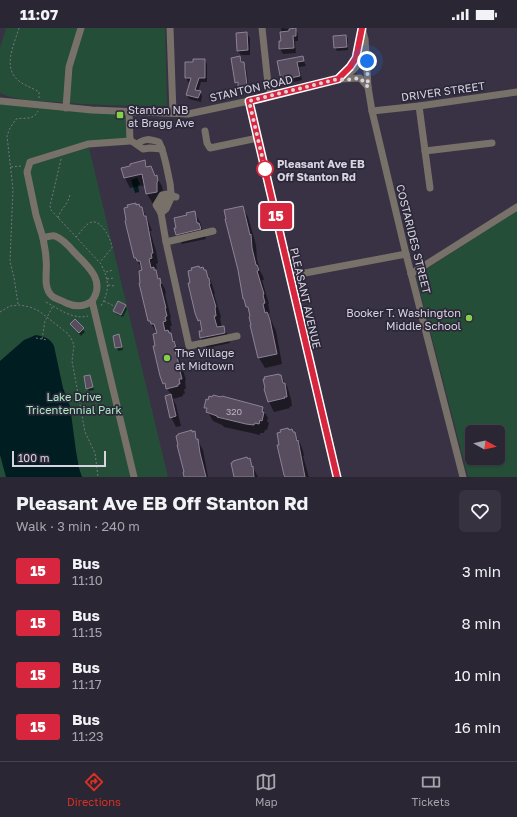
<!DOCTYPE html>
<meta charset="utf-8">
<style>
:root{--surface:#2a2633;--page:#36323f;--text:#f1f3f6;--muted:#a5a5ac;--line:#46434e;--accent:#d93025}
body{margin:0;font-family:"Golos Text",sans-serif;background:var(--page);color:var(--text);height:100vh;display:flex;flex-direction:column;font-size:15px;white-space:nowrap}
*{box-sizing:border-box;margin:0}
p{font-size:13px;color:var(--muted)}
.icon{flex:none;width:22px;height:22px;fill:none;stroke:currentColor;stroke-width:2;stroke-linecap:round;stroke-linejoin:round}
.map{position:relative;height:449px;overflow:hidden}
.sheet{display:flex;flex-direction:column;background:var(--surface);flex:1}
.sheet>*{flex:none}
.badge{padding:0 8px;border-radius:3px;font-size:14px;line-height:26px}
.needle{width:26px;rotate:98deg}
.controls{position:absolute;left:465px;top:397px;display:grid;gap:8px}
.controls a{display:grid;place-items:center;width:40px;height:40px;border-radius:6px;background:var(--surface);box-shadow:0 1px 3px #0004,0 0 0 1px var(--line);font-size:20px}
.scale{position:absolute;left:12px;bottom:10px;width:94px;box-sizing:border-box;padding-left:4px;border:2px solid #d7d4e0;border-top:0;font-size:11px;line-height:14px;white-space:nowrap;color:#d7d4e0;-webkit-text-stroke:3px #2d2839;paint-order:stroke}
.you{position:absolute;width:20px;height:20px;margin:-10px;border:3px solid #fff;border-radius:50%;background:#1a73e8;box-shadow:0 0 0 6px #1a73e833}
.map>.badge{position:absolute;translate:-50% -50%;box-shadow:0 0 0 2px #fff}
.round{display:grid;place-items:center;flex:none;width:42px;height:42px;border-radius:6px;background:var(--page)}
.headline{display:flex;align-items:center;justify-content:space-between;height:68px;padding:0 16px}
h1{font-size:19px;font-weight:700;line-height:30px}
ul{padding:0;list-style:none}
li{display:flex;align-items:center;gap:12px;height:52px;padding:0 16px}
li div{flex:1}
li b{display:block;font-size:15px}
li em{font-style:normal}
li .badge{min-width:44px;font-weight:700;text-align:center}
.status{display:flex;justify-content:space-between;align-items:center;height:28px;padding:0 20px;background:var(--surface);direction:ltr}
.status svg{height:11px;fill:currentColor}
.menu{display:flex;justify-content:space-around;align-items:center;height:56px;border-top:1px solid var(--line);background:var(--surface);font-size:11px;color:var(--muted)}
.menu a{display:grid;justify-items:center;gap:2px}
.menu .selected{color:var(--accent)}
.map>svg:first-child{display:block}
.green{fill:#254e38;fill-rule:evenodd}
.water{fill:#001d22}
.shadow{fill:#0007}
.building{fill:#574d5f;stroke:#8d8296}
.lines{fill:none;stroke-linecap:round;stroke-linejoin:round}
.path{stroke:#787383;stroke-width:1;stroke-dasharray:2 2;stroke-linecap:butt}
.minor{stroke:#787169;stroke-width:7}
.line-casing{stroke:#fff;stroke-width:9}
.line{stroke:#d7263d;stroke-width:6}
.walk{stroke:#d7d4e0;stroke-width:4;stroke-dasharray:0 7.2}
.poi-dot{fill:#85cf4c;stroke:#2d2839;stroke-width:1.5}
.stop-dot{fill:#fff;stroke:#d7263d;stroke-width:2}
.labels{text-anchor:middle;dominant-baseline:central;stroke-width:3.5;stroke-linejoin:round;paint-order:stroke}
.number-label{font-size:9px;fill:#b7b2c0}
.street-label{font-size:11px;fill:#d7d4e0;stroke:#2d2839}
.poi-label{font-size:11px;fill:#d7d4e0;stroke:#2d2839;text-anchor:start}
.stop-label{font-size:11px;font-weight:bold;fill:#d7d4e0;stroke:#2d2839;text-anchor:start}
.park-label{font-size:11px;fill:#a7edc3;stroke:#2d2839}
</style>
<div class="status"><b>11:07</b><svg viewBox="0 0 49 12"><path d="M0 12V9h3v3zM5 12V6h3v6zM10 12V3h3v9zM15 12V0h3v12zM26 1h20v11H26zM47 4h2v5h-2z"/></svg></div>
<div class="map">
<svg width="517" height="449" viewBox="0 0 517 449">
<rect width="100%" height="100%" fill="#383244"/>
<g class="green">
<path d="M6,0H165L167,78C130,78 94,77 57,74C39,73 17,73 0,65V20Z"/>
<path d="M0,73L129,84L130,113L88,116L168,449H0Z"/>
<path d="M517,182V449H468L416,248ZM472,404H498V430H472Z"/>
</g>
<g class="water">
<path d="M137,150L140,156L138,157L139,164L135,165L131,152Z"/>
<path d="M36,307C45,309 50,310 54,318L63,360L70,378L76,423L79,440L82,449H6L0,427V333L24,312Z"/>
</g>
<g class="shadow">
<path d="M281,0L295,1L298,6V13H295L296,25L283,26L280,21L282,14Z"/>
<path d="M247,5L250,10V27H241L238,23Z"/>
<path d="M346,8L348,11V22L337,23L335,20Z"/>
<path d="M240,29L246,40L249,62L242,63L236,54Z"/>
<path d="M302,29L306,38L299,39L302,52L285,56L282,52L278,34Z"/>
<path d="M205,32L207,36V54H201L198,63L200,64L202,68L201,74L189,71L187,66L191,54H188L186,49Z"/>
<path d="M145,134L148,139H151L162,158L163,163H162V174L153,176L147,166L145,157L130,160L125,150L123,140Z"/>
<path d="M136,178L142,180L147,190L152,203H150L156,223L158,235L156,236L157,240L154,241L165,261L166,266H165L171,290H170L172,298H170L171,303H168L176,316L179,324L181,329H179L186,352L185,353L186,361H184L185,366H183V368L173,371L176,377L181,398L176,399L171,389V367L164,355L156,319L158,306L149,293L144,243L135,230Z"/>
<path d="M242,179L248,189L256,217L257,231L260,243L263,248L264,252H262L269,276H268L270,285H268L276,303L282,336L265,340L259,330L251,298L252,297L250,285L244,271Z"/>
<path d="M194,184L200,194L206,211L182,216L177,206L188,188Z"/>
<path d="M200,241L205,243L211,253L215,266H214L221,289L220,290L222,300L223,299L229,309L230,315L207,320L201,310L203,304L199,292Z"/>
<path d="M125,278L127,281L123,289L116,286L115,283Z"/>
<path d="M75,293L85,304L81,308L71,296Z"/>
<path d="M119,308L123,322L118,323L114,309Z"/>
<path d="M90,348L94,362L89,363L87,360Z"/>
<path d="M281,348L287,358L291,371L292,378L289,379L290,380L274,384L269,374Z"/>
<path d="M205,379L262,380L268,390L267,393L269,395L267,402H265L264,405H260V407L224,399L222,397L213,393Z"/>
<path d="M192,405H194L203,422L208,449H186Z"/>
<path d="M293,405H294L300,415L303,423L304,428H303L309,449H286Z"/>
<path d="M248,432H249L258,449H236Z"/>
</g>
<g class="building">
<path d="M296,0V8H293L294,20L279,21V13H281L280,4L289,3V1Z"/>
<path d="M247,4L248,22L237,23L236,5Z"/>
<path d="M346,7L347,19L334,20L333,8Z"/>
<path d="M240,28L241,34H244L247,57L238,59V54L235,55L231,30Z"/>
<path d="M303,28L304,33L297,34L300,48L281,52L277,33Z"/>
<path d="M193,31H205V50H199L195,62L201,63L198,70L186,67L191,50H185V34H193Z"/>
<path d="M145,132L146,139L151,138L155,148L157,147L158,153L157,154V164L146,166L142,146L124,150L121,140L130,138V136Z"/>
<path d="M136,175V177L139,176L140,179H142L144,188H146L153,225L151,226L152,230L149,231L151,240L154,239V242H156L158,251L160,250L161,256H160L166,280H165L167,288L165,289L166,293L163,294L165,303L168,302L169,305H171L173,314L174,313L176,319H174L181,343H180L182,351H179L180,356H178V358L166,361L165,355L163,356L160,348L153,318H155L153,306L157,305L154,296H151L150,293H148L139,255H140L139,243L142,242L140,233H137L136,230H134L125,193L126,192L124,180L128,179L127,177Z"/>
<path d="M243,178L250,207L251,206L252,220L256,237H257L259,242L257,243L260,253L264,266L263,267L265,275L263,276L265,285L267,284L270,292L277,326L258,330L250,297H251L249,289L250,288L248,279H246L244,271H243L238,242L225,191H226L224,182Z"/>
<path d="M195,183L197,195H199L201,201L176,207L174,200H176L174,190L187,187L186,185Z"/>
<path d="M199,238L200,240L203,239L204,242H206L208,250H209L210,256H209L216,279L215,280L216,288H214L217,299L224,298L225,305L200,310L199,303H202L200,292L198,293L195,285L188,255H190L188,243L192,242L191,240Z"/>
<path d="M118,273L126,277L121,287L113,283Z"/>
<path d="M75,291L84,300L79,305L70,296Z"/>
<path d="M119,306L122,319L115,320L113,308Z"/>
<path d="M279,346V347H281L283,355H285L287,369H284L285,370L268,374L264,361L265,360L263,351H265L264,349Z"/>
<path d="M90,347L93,359L86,361L84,348Z"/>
<path d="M171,366L176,388L170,390L165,368Z"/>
<path d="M213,367L221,369L222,368L263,379L262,384H264L262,393L260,392L259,396L255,395L254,397L246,396L217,389V388L206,384L207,380H204L206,371L208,372L209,368L212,369Z"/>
<path d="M288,400L289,402L292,401L293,404H295L297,413L298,412L305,449H285L284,447L277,417H279L277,405L281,404L280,402Z"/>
<path d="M192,402V404L195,403L196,411H198L200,425L206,449H184L183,444H184L177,417H178L176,408L178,407V406Z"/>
<path d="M247,429L248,431L250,430L252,439L253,438L254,449H234L231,435L233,434V433Z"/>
</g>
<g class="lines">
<g class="path">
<path d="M19,0C14,17 2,40 19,53C25,58 33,60 39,64V70"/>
<path d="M61,131L50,178L51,182L101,236C109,252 110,262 101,278"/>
<path d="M11,139L21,138"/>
<path d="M58,190C61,179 68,178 70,166"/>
<path d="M76,209C80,205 86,195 92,194C102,192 112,213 112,220L100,234"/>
<path d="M106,244L113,242"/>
<path d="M107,251L114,250"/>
<path d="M108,257L115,258"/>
<path d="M104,273L116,279"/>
<path d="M46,274C59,281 73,292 88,288"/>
<path d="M18,276L14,249L10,234L13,161L7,108L10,100L16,91C25,89 33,93 38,83"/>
<path d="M0,284L10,278L20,277L30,279L39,283L67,305L71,310L74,317L72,333L85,404L95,425L98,449"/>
<path d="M36,310L47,312"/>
<path d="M42,311L45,293L53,278"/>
</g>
<g class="minor">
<path d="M170,0L173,85"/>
<path d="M262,0L268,56L271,67"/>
<path d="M362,0L365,11L368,59L372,83L406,226L463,449"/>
<path d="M345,44C359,32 358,17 362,1"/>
<path d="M341,51L360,50L368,59"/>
<path d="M0,73L92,82L188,86L249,73L338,51C353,45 360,37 364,22"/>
<path d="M249,73L337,449"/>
<path d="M419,78L430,160"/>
<path d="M66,80L69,39L81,0"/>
<path d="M372,83L419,78L517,64"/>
<path d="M129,84L130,113L88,116L30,134L27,144L36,187L43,210C47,209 52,207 55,208C63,211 69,218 74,224C88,238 106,253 92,273L134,449"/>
<path d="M205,103L207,115L210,120L258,110"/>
<path d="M133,114L143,121L150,120L162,121"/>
<path d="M137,116C145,110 149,111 159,114C165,126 167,142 170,155C171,160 170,164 172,168L176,169"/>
<path d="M425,123L492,115"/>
<path d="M171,165C165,168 161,178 161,185L166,214L189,318L237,308"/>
<path d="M161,185L156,177L162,167L168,166"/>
<path d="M161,185L166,181L172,168"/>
<path d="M43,210C44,217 46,224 46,231C48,242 42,259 52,268C55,271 62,272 66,275C75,279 84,279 92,273"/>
<path d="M166,214L213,203"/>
<path d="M411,246L517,179"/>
<path d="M289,248L406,226"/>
</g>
</g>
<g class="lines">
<defs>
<path id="line" d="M337,449L249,73L338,51L350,39L356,30L362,0"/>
</defs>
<use href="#line" class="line-casing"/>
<use href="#line" class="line"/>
<path class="walk" d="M265,141L249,73L338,51L346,52L360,50L368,59L367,33"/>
</g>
<g class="poi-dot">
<rect x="116" y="83" width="8" height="8" rx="2"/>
<circle cx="469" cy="290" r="4"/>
<circle cx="167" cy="330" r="4"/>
</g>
<circle class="stop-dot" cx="265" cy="141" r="8"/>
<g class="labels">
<g class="number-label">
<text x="234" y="383">320</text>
</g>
<g class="street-label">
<text transform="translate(251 60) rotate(-13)">STANTON ROAD</text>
<text transform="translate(443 63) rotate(-8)">DRIVER STREET</text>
<text transform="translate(414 211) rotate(76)">COSTARIDES STREET</text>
<text transform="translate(306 270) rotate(77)">PLEASANT AVENUE</text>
</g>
<g class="poi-label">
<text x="128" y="81">Stanton NB<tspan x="128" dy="13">at Bragg Ave</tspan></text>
<text x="461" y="284" text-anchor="end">Booker T. Washington<tspan x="461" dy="13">Middle School</tspan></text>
<text x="175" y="324">The Village<tspan x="175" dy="13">at Midtown</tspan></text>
</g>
<g class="stop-label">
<text x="277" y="135">Pleasant Ave EB<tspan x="277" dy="13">Off Stanton Rd</tspan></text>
</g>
<g class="park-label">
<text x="74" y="368">Lake Drive<tspan x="74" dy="13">Tricentennial Park</tspan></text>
</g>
</g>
</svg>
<div class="controls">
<a><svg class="needle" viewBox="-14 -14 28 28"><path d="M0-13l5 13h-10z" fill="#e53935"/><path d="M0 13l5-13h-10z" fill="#a5a5ac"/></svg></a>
</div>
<div class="scale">100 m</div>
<div class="you" style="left:367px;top:33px"></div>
<b class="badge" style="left:276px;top:188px;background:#d7263d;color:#fff">15</b>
</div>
<section class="sheet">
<div class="headline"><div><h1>Pleasant Ave EB Off Stanton Rd</h1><p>Walk · 3 min · 240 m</p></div><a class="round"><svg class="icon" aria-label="heart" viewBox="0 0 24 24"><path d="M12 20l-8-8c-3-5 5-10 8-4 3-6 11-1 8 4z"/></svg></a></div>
<ul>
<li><span class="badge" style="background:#d7263d;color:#fff">15</span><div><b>Bus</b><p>11:10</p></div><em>3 min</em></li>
<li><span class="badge" style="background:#d7263d;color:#fff">15</span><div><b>Bus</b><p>11:15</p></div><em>8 min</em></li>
<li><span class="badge" style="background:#d7263d;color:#fff">15</span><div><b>Bus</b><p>11:17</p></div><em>10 min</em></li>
<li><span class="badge" style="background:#d7263d;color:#fff">15</span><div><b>Bus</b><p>11:23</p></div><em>16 min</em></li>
</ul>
</section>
<nav class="menu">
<a class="selected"><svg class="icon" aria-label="directions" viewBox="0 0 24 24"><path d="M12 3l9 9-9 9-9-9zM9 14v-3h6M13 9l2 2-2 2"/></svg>Directions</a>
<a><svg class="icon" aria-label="map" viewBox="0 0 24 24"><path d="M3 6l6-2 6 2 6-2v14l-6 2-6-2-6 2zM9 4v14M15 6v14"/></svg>Map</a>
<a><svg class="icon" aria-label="tickets" viewBox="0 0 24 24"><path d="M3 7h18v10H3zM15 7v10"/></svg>Tickets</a>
</nav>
